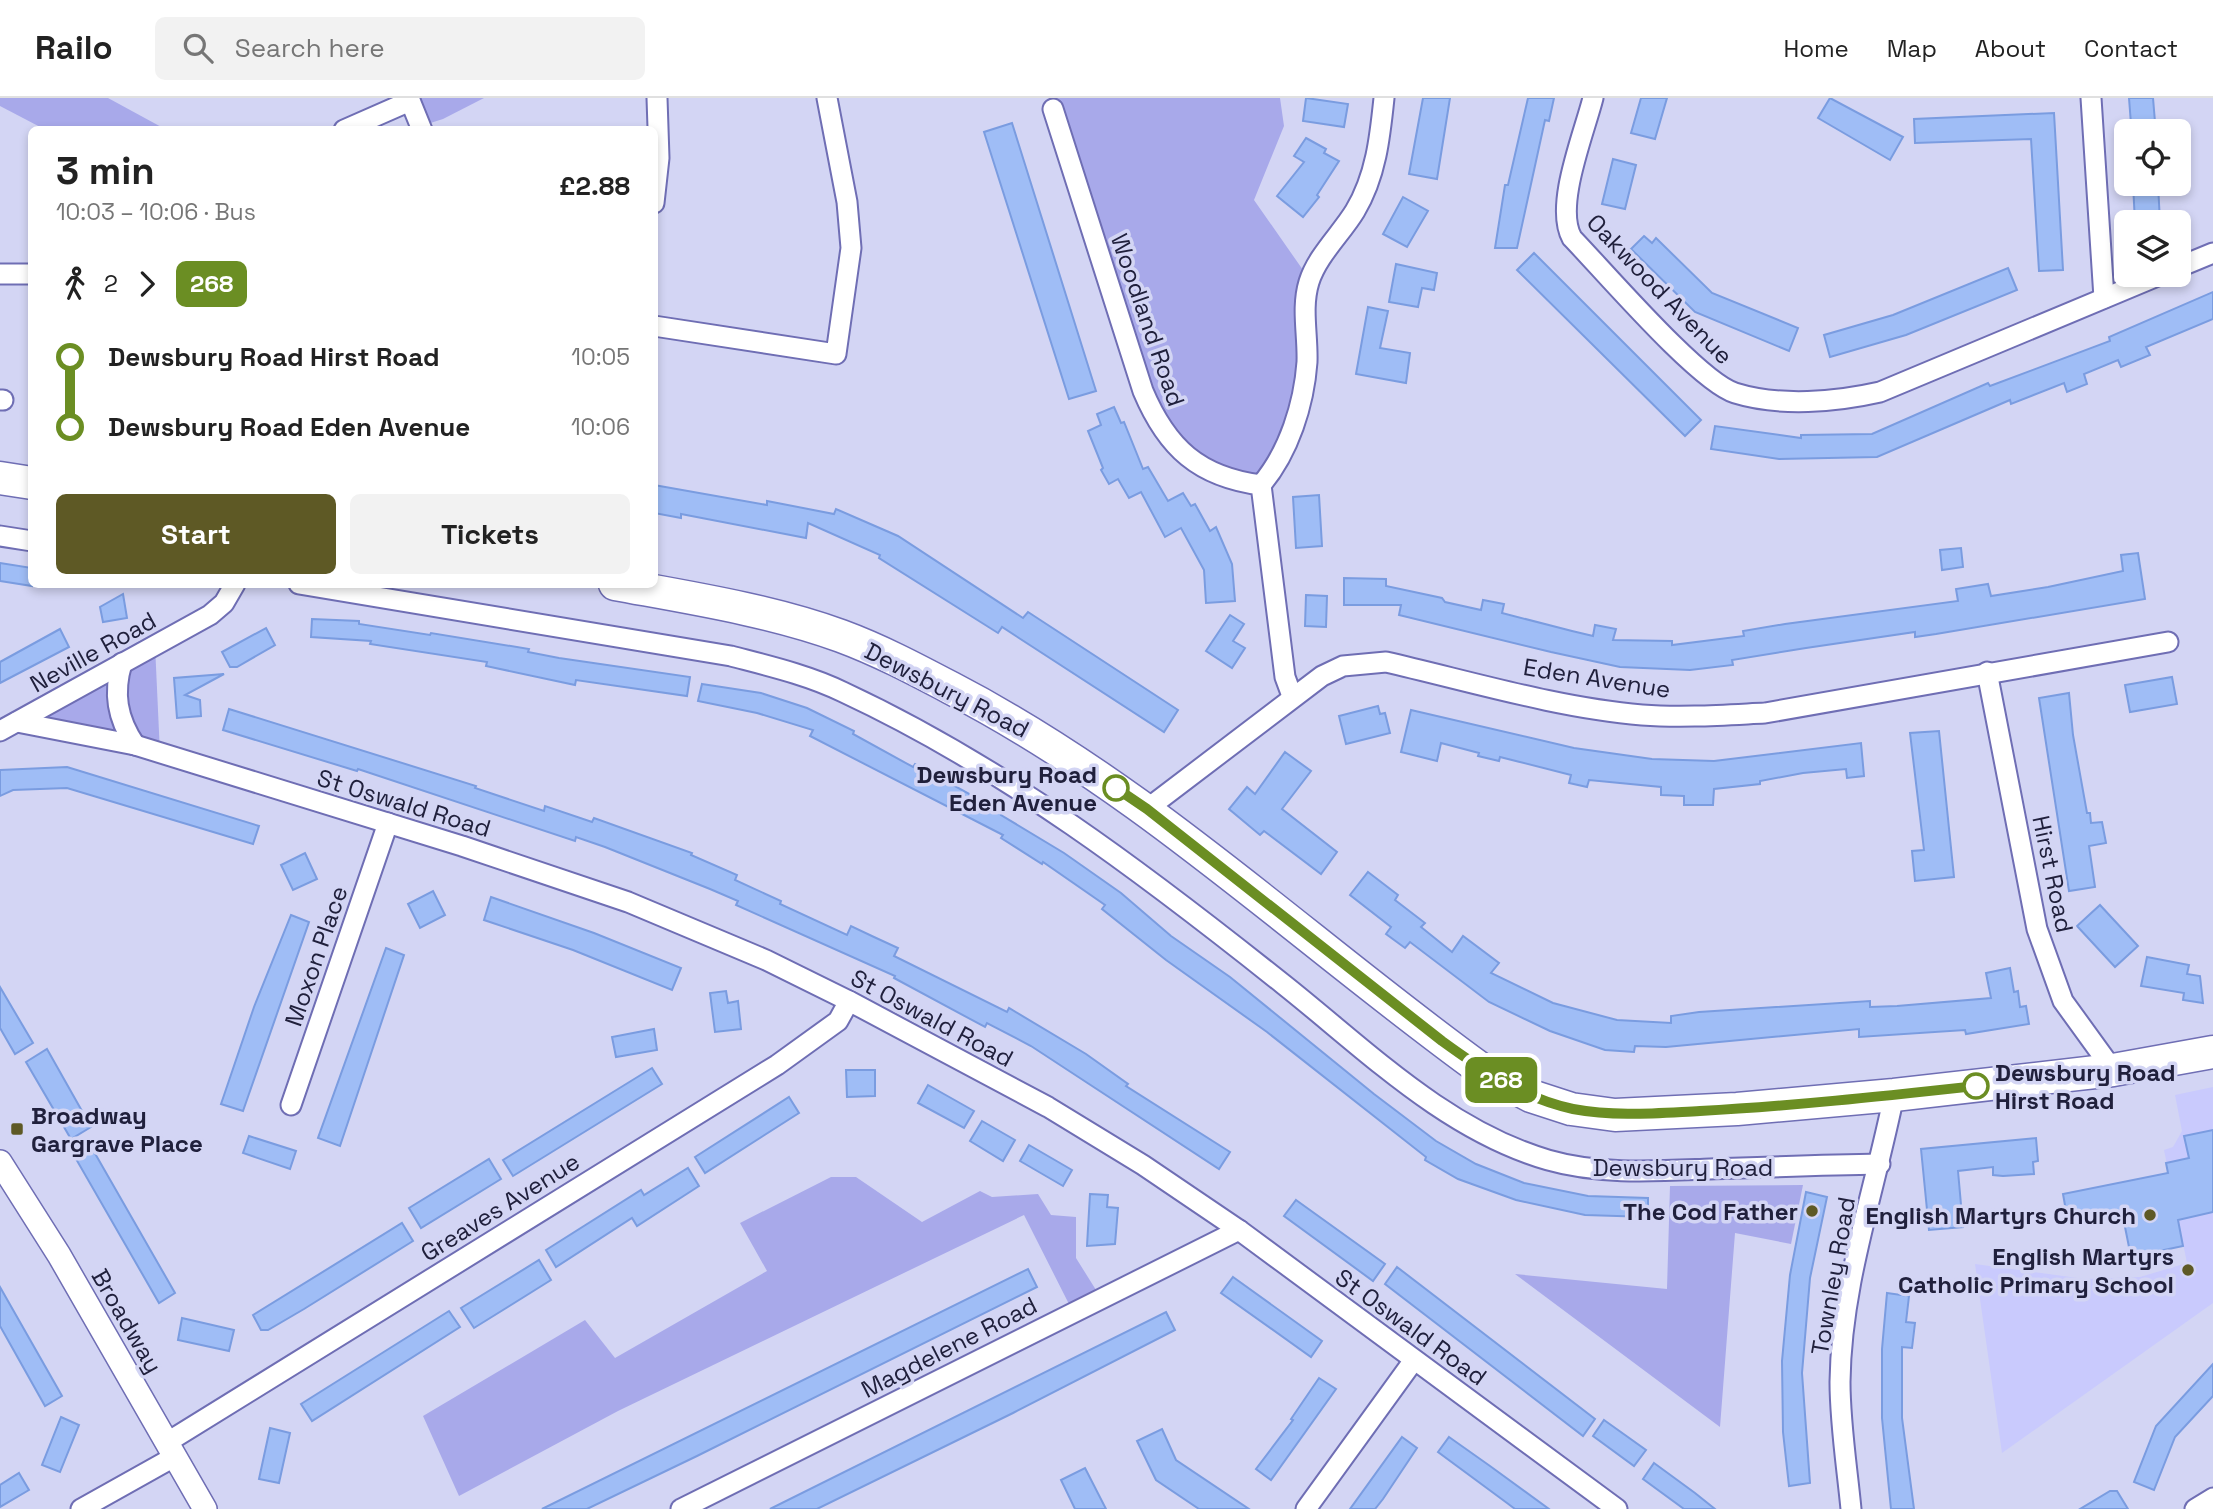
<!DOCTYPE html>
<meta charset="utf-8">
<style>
:root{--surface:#fff;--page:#f2f2f2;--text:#222;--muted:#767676;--line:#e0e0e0;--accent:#5e5925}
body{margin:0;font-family:"Space Grotesk",sans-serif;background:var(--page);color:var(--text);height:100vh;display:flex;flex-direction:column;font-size:26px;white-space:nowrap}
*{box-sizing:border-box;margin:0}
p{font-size:23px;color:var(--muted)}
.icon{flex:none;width:38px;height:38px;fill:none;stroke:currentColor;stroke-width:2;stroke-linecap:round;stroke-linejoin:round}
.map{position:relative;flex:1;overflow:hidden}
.details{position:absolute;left:28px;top:28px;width:630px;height:462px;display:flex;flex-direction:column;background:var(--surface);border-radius:10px;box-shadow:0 4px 10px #0003}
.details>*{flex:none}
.badge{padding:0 14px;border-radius:10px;font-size:24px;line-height:46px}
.fabs{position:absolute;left:2114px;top:21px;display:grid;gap:14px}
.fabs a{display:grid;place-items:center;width:77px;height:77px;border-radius:10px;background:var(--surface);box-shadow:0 4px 10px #0003;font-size:35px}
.map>.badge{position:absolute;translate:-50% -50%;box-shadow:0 0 0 4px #fff}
.legs{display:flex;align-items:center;gap:10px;height:77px;padding:0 28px;font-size:23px}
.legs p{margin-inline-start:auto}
.headline{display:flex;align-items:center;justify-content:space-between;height:119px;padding:0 28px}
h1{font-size:38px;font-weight:600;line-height:52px}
.action{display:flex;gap:14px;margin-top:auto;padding:14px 28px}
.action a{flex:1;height:80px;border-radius:10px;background:var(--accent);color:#fff;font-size:28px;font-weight:600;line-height:80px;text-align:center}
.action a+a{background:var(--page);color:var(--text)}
ul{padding:0 28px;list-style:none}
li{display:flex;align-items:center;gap:24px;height:70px;font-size:26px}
li i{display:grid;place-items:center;width:10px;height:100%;margin:0 9px;background:currentColor}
li i::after{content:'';width:18px;height:18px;margin:-9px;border:5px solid;border-radius:50%;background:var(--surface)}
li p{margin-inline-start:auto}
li:first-child i{background:linear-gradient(#0000 50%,currentColor 0)}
li:last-child i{background:linear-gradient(currentColor 50%,#0000 0)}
header{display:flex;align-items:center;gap:42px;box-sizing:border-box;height:98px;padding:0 35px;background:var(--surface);border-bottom:2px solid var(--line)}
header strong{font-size:33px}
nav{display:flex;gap:38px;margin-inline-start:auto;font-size:24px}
.search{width:490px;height:63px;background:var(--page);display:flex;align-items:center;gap:18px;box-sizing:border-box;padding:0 24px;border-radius:10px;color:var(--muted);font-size:26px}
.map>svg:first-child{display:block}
.built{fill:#c9cafd}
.green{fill:#a8a9ea}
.building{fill:#9fbdf6;stroke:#7a9ce0;stroke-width:2}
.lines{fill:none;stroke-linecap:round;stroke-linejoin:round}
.minor-casing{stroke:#6f6eb4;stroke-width:23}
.tertiary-casing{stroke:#6f6eb4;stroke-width:26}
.trunk-casing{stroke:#6f6eb4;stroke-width:35}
.minor{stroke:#fff;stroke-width:19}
.tertiary{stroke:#fff;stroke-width:23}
.trunk{stroke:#fff;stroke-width:32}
.line-1-casing{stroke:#fff;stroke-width:16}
.line-1{stroke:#6b8e23;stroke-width:10}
.stop-1-dot{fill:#fff;stroke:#6b8e23;stroke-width:3.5}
.poi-dot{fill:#5e5925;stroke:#d3d5f4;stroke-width:2.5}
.labels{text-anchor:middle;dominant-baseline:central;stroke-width:7;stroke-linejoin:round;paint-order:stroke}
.street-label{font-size:24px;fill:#20203c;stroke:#d3d5f4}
.stop-label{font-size:24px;font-weight:bold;fill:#20203c;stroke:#d3d5f4;text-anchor:end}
.poi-label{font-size:24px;font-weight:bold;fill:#20203c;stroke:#d3d5f4;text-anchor:end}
</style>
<header>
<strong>Railo</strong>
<div class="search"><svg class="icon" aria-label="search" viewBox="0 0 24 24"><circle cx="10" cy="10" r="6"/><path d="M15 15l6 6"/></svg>Search here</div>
<nav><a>Home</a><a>Map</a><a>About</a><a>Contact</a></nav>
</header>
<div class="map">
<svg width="2213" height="1411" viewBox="0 0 2213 1411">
<rect width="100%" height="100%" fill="#d3d5f4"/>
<path class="built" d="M2213,989V1205L2002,1355L1975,1166L2085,1181L2140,1179L2187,1165L2164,1052L2173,1049L2182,1033L2175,997Z"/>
<g class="green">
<path d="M0,0H108L165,31H44L0,8Z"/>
<path d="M409,0H484L443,21L421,28Z"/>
<path d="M1053,0H1280L1284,28L1254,102L1310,182L1303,293L1261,387L1171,344L1053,11Z"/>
<path d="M155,547L160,656L17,624Z"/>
<path d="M831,1079H856L922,1124L980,1093L992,1099L1038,1096L1051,1117L1076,1119V1160L1101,1200L1073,1214L1024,1117L618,1313L459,1398L423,1318L585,1222L615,1260L767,1173L740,1125Z"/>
<path d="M1803,1087L1791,1146L1735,1135L1720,1329L1515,1176L1667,1191L1670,1088Z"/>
</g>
<g class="building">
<path d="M1306,0L1348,6L1344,29L1303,23Z"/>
<path d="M1423,0H1450L1437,81L1409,76Z"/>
<path d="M1528,0H1554L1549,23L1545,22L1517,150H1495L1505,87H1508Z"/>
<path d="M1641,0H1667L1655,41L1631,35Z"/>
<path d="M1830,0L1903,39L1890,62L1818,20Z"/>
<path d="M2129,0H2153L2155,24L2131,26Z"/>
<path d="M2054,15L2063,172L2039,173L2031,41L1915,45L1914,21Z"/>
<path d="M1012,25L1096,293L1069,301L984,34Z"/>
<path d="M1306,40L1326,51L1324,55L1339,63L1317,97L1319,99L1303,119L1277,98L1304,64L1294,58Z"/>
<path d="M1613,61L1636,67L1625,111L1602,106Z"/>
<path d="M2133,86H2158L2160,124H2135Z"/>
<path d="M1403,99L1428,113L1407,149L1383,136Z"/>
<path d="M1644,138L1652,145L1656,140L1712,195L1798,230L1789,253L1695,214L1631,151Z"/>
<path d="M1534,155L1701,322L1685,338L1517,172Z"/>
<path d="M1396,166L1437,175L1434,192L1422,190L1418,209L1389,204Z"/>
<path d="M2008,170L2017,192L1906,237L1830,259L1824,237L1893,217Z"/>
<path d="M2213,194V221L2146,249L2150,257L2121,269L2118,262L2084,276L2087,286L2067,294L2064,285L2011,306L2010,302L1877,359L1779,361L1711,351L1715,328L1801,340V337L1872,336L1988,285L1990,288L2110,243L2109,239Z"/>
<path d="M1368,209L1388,213L1380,250L1410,255L1406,285L1356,276Z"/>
<path d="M1114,309L1121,325L1124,324L1143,371L1148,369L1168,403L1183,395L1191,408L1195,406L1210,433L1216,429L1232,466L1235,503L1206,505L1204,472L1181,430L1165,439L1141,394L1129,400L1118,381L1109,386L1101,372L1103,370L1088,333L1101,327L1097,316Z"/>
<path d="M654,387L767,407V403L834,416L836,411L898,438L1023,520L1028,514L1178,612L1164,634L1002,529L998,535L879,460L880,457L808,425L806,440L681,416V420L654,415Z"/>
<path d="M1319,397L1322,448L1296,450L1293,399Z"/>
<path d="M1961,450L1963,469L1942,472L1940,452Z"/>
<path d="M2138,455L2145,501L1936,536L1915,539V534L1806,550L1732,562L1733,567L1690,572L1620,569L1551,554L1399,517L1401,507H1344V480L1386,481V488L1442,500L1445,504L1481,512L1483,502L1504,506L1502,515L1572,533L1593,538L1595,527L1616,531L1613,542L1672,543V547L1744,538L1743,533L1785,526L1958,503L1956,491L1988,486L1991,498L2048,489L2123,473L2121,457Z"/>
<path d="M0,465L32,470V488L0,483Z"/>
<path d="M123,496L127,520L103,524L100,509Z"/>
<path d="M1306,497L1327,498L1326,529L1305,528Z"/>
<path d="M1230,517L1244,526L1233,543L1245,550L1232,570L1206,553Z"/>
<path d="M312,521L359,523V526L430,537L431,535L529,551L528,554L559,560L690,579L687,598L576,582L575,587L486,568L487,564L370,546L371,543L311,539Z"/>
<path d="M266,530L275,547L237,569H230L222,554Z"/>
<path d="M60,531L69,549L0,585V564Z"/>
<path d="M224,576L185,597L200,602L201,618L177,620L174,580Z"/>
<path d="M2172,579L2177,606L2130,614L2125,587Z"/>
<path d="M702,586L761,595L807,610L854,633L853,636L913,669L915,666L1002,714L1001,717L1064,755L1121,795L1171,838L1230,879L1374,996L1436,1043L1476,1066L1524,1085L1588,1098L1648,1100V1119L1585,1117L1516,1102L1458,1081L1425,1062L1426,1059L1267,934L1166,862L1102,811L1105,807L1043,764L1042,766L1001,740L1003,737L810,638L813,632L757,615L698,603Z"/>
<path d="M2069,595L2073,637L2087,715H2090L2091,725L2102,724L2106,745L2089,748L2095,789L2069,793L2039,600Z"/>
<path d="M1378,608L1380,616L1385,615L1390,635L1346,646L1339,618Z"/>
<path d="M229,611L476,688L475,690L544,713L545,708L592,724L594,720L692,755L691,757L737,777L735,782L781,803L780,806L847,837L851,828L874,839L898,850L894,858L1007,914L1009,910L1086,956L1128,986L1126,988L1230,1054L1219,1071L1031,948L987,925L985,929L894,880L895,878L736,807L738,803L710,791L605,749L576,739L575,743L358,671L357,673L223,632Z"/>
<path d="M1411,612L1574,650L1652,661L1714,663L1861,645L1864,678L1847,680L1846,671L1803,675L1760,683V686L1714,691L1713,707H1684V698L1661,697V689L1589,682L1587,689L1569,685L1571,677L1500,659L1499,663L1478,658L1479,655L1441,645L1437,663L1401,654Z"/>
<path d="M1939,633L1954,779L1915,783L1912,753L1924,752L1910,635Z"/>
<path d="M1285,654L1311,673L1282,711L1337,754L1321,776L1264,733L1260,737L1229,711L1247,689L1255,696Z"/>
<path d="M67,669L259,728L253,746L67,690L13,692L0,698V672Z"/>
<path d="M305,755L317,781L293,792L281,767Z"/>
<path d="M1368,774L1398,797L1395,802L1425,825L1421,829L1452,854L1463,838L1499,865L1491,875L1553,905L1617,922L1671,925V918L1699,914L1870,903V909L1897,908L1991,900L1986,875L2010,870L2014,894L2018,893L2020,909L2026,908L2029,926L1966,936L1965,932L1859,939V931L1666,949L1635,948L1634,954L1605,952L1550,933L1489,904L1410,844L1405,850L1386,836L1391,829L1350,797Z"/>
<path d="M433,793L445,817L420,830L408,806Z"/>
<path d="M491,799L594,835L681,870L672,892L573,852L484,822Z"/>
<path d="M2100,807L2138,848L2115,869L2077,828Z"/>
<path d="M291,817L309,824L243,1013L221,1006L254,909Z"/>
<path d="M386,850L404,857L340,1048L318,1040Z"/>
<path d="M2147,859L2189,867L2187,876L2200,878L2203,905L2183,902L2184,895L2141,888Z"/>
<path d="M0,889L33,945L15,956L0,930Z"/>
<path d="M726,893L728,905L738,903L741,931L715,934L710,895Z"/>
<path d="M654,931L657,952L616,959L612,939Z"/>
<path d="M47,951L91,1029L71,1041L26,964Z"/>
<path d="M652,970L662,986L513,1078L503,1062Z"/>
<path d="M846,972H875V998L847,999Z"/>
<path d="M928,987L974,1013L964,1030L918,1005Z"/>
<path d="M789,999L799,1015L705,1075L695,1059Z"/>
<path d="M982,1023L1015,1042L1003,1063L970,1043Z"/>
<path d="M2213,1032V1114L2178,1122L2183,1148L2131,1159L2122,1114L2068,1124L2063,1096L2168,1075L2166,1065L2189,1060L2184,1038Z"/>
<path d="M249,1038L296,1053L290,1071L243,1055Z"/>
<path d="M2036,1040L2038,1063L2033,1064L2034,1076L2003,1078L1993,1077V1069L1958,1073L1963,1129L1929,1132L1921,1051Z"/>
<path d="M89,1045L175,1195L159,1205L72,1054Z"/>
<path d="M1029,1047L1072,1072L1063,1088L1020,1063Z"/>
<path d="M489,1061L501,1081L421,1130L409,1110Z"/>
<path d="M688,1070L699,1088L637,1128L632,1120L556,1169L546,1152L641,1092L644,1097Z"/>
<path d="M1806,1094L1827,1099L1810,1180L1802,1275L1810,1385L1789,1388L1783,1334L1782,1263L1790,1177Z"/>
<path d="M1090,1096L1108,1097L1107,1109L1118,1110L1115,1146L1087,1148Z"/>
<path d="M1296,1102L1385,1166L1373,1183L1284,1118Z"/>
<path d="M402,1125L413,1143L304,1211L268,1232H261L253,1217Z"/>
<path d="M539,1162L551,1182L474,1230L461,1210Z"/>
<path d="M1397,1169L1595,1321L1583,1338L1385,1186Z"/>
<path d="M1028,1171L1037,1189L697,1358L587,1411H542Z"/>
<path d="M1233,1179L1322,1243L1311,1259L1221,1195Z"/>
<path d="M0,1189L62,1298L45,1308L0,1228Z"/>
<path d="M1887,1195L1909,1198L1906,1224L1915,1225L1912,1250L1902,1249V1320L1914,1411H1891L1882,1320V1251Z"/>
<path d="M449,1213L460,1229L312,1323L301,1306Z"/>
<path d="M1166,1214L1175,1232L1013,1315L817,1411H770Z"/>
<path d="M182,1220L234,1232L229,1253L178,1242Z"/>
<path d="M2213,1266V1298L2175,1339L2154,1392L2134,1384L2156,1328Z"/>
<path d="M1319,1280L1336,1291L1271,1382L1256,1371L1293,1322L1291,1321Z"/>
<path d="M61,1319L79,1327L60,1374L42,1367Z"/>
<path d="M1604,1322L1646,1352L1634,1368L1593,1338Z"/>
<path d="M270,1330L290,1335L279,1385L259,1381Z"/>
<path d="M1162,1331L1176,1362L1249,1411H1199L1156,1382L1137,1343Z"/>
<path d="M1402,1339L1417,1350L1383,1401L1375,1411H1350Z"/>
<path d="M1449,1339L1490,1368L1549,1411H1515L1507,1405L1438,1354Z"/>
<path d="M1654,1365L1695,1395L1715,1411H1684L1643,1381Z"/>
<path d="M1085,1370L1106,1411H1075L1061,1382Z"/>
<path d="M19,1375L29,1392L0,1409V1387Z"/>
<path d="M2110,1393H2117L2128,1411H2080Z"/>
</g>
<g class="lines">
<defs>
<g id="minor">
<path d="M409,0L422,32"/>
<path d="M1593,0C1584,36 1554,108 1572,140C1604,173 1699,284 1735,295C1780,309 1836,304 1880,294L2160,177"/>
<path d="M2091,0L2104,200"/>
<path d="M1053,11L1143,293C1167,350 1199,379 1261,387L1285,579L1292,598"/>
<path d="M344,32L410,3"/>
<path d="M654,105L659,60L657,0"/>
<path d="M2179,169L2213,155"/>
<path d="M0,176H32"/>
<path d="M654,228L836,256L851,150L847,104L827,0"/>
<path d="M0,302H3"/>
<path d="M1261,387C1289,354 1304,306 1307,264C1308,237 1301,210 1309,184C1317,158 1341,136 1355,113C1376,78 1380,39 1384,0"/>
<path d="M0,438L32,443"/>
<path d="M299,486L731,558C769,568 808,577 843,594C1004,669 1145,776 1283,886C1365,951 1445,1032 1548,1062C1600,1077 1657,1073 1710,1071C1767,1069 1823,1067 1880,1066"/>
<path d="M122,565C113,595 117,620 135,647"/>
<path d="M1987,574L2037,831L2063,903L2113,972"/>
<path d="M17,624L135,647L462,748L628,804L766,862L849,903L1048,1009L1143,1067L1239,1132L1617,1411"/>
<path d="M0,633L210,517L224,505L235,486"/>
<path d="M1147,711L1322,578L1343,568L1386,564C1469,583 1558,610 1642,617C1683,620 1724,617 1765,615L2168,544"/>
<path d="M291,1007L388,725"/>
<path d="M166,1345L777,967L838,923L849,903"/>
<path d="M81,1411L174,1359"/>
<path d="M681,1411L1239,1132"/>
<path d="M1306,1411L1414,1262"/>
<path d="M1851,1411C1847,1369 1840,1326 1840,1284C1841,1186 1875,1092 1894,997"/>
<path d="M2195,1411L2213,1400"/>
</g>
<path id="tertiary" d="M0,1064L59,1157L205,1411"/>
<g id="trunk">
<path d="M0,380L32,385"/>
<path d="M615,486C691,500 769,512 841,538C879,552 915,571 951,590C1146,691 1305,844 1482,972L1531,998L1571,1011L1615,1017L1737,1011L1894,997L2113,972L2213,954"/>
</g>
</defs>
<use href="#minor" class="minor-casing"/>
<use href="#tertiary" class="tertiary-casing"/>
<use href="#trunk" class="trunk-casing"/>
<use href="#minor" class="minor"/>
<use href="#tertiary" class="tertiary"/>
<use href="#trunk" class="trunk"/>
</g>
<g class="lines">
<defs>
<path id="line-1" d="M1116,690L1147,711L1442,943C1482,972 1524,1001 1573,1011C1616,1019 1658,1015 1700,1013C1793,1008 1884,998 1976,988"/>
</defs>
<use href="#line-1" class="line-1-casing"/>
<use href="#line-1" class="line-1"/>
</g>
<g class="stop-1-dot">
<circle cx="1116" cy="690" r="12"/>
<circle cx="1976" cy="988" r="12"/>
</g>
<g class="poi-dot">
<rect x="10" y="1024" width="14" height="14" rx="3.5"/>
<circle cx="1812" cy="1113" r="7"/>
<circle cx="2150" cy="1117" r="7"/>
<circle cx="2188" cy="1172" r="7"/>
</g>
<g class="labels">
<g class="street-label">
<text transform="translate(1660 191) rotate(46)">Oakwood Avenue</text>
<text transform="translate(1148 222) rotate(71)">Woodland Road</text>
<text transform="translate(93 554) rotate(-29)">Neville Road</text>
<text transform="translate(1597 580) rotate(9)">Eden Avenue</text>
<text transform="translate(947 592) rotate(27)">Dewsbury Road</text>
<text transform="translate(404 705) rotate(17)">St Oswald Road</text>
<text transform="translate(2053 776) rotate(78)">Hirst Road</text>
<text transform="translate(316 858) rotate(-71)">Moxon Place</text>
<text transform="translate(932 920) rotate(28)">St Oswald Road</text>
<text x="1683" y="1069">Dewsbury Road</text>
<text transform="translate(500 1109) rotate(-32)">Greaves Avenue</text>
<text transform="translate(1833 1178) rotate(-80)">Townley Road</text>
<text transform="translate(127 1223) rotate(60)">Broadway</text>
<text transform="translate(1411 1229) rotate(36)">St Oswald Road</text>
<text transform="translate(949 1249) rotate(-27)">Magdelene Road</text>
</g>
<g class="stop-label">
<text x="1097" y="676">Dewsbury Road<tspan x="1097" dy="28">Eden Avenue</tspan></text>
<text x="1995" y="974" text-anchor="start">Dewsbury Road<tspan x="1995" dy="28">Hirst Road</tspan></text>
</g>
<g class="poi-label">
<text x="31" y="1017" text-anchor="start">Broadway<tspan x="31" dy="28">Gargrave Place</tspan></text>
<text x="1798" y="1113">The Cod Father</text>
<text x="2136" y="1117">English Martyrs Church</text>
<text x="2174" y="1158">English Martyrs<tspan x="2174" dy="28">Catholic Primary School</tspan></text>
</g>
</g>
</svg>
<div class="fabs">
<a><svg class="icon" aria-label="locate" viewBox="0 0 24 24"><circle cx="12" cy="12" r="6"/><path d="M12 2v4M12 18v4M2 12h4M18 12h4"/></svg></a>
<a><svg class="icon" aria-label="layers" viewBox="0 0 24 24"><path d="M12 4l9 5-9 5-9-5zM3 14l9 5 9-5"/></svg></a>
</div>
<b class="badge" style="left:1501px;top:982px;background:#6b8e23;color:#fff">268</b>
<section class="details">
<div class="headline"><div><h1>3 min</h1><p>10:03 – 10:06 · Bus</p></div><b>£2.88</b></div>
<div class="legs"><svg class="icon" aria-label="walk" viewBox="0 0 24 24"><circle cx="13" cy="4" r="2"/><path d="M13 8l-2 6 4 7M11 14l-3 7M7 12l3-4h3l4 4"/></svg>2<svg class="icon" aria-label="forward" viewBox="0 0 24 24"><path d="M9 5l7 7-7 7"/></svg><b class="badge" style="background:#6b8e23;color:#fff">268</b></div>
<ul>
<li><i style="color:#6b8e23"></i><b>Dewsbury Road Hirst Road</b><p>10:05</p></li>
<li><i style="color:#6b8e23"></i><b>Dewsbury Road Eden Avenue</b><p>10:06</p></li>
</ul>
<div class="action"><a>Start</a><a>Tickets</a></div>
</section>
</div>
